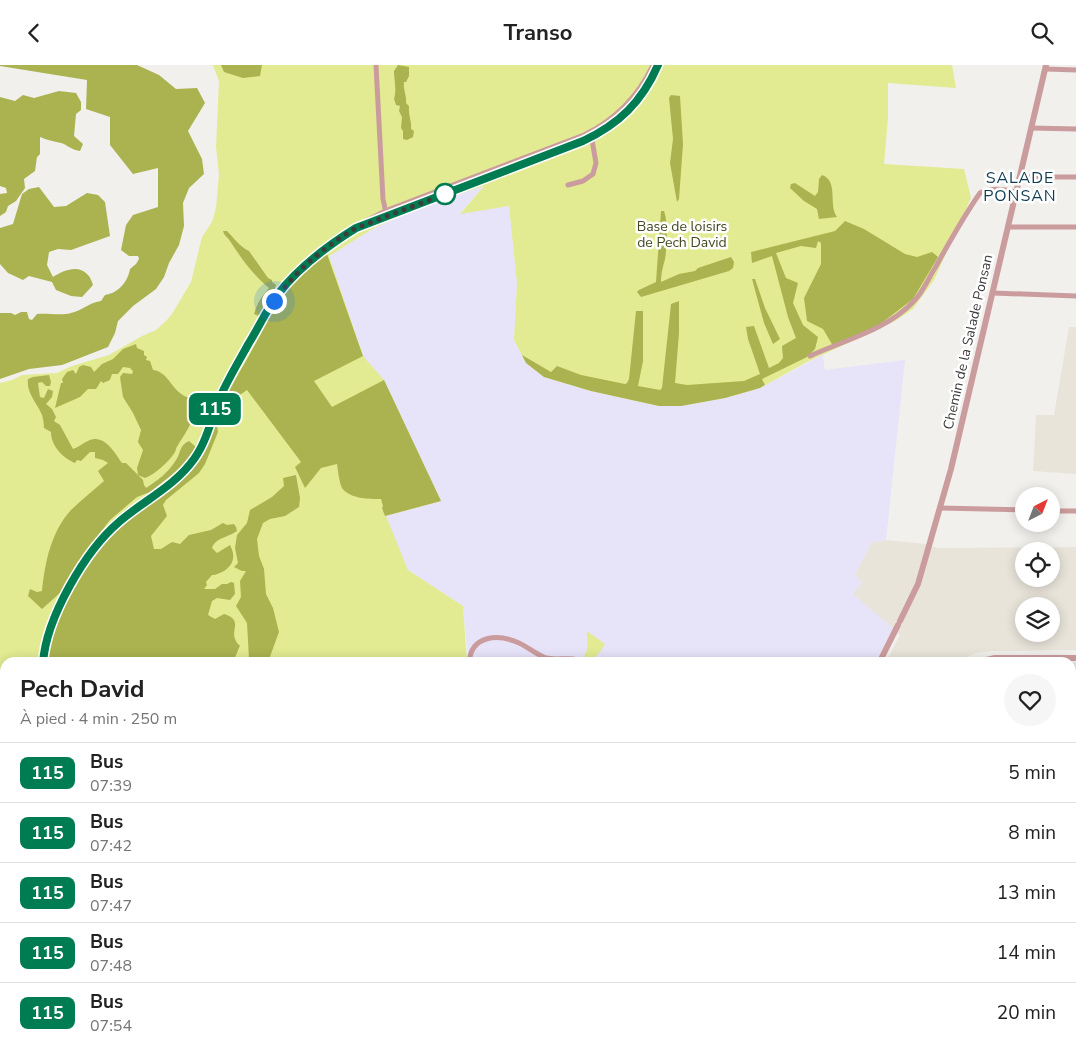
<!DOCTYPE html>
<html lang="fr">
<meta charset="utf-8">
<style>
:root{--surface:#fff;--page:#f6f6f6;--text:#222;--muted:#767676;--line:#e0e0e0}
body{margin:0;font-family:"Nunito Sans",sans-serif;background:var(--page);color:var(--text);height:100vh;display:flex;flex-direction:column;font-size:19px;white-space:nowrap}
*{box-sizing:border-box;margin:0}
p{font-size:16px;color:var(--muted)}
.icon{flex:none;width:28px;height:28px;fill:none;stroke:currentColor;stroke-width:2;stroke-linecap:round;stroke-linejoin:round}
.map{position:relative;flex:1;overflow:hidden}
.details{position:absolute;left:0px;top:592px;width:1076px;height:396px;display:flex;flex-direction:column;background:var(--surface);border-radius:15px 15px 0 0;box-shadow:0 2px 12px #0003}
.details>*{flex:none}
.badge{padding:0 10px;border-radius:8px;font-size:18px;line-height:32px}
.needle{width:32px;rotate:42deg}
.fabs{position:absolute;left:1015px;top:422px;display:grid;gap:10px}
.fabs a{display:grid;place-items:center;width:45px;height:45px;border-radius:50%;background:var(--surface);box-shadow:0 2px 12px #0003;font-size:25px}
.you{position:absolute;width:25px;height:25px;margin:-12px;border:4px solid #fff;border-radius:50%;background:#1a73e8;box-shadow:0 0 0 8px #1a73e833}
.map>.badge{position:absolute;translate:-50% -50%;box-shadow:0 0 0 2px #fff}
.round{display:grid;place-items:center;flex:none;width:52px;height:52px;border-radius:26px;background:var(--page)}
.head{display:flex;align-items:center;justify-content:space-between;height:85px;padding:0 20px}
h1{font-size:24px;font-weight:700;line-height:38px}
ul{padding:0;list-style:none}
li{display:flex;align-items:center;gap:15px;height:60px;padding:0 20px;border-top:1px solid var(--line)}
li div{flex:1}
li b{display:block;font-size:19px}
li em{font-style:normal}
li .badge{min-width:55px;font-weight:700;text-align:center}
header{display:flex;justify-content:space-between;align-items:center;height:65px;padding:0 20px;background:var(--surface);font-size:22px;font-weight:700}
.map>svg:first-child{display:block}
.built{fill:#e9e4da;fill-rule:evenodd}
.medical{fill:#e7e3f9}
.green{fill:#e2eb91}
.forest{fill:#aab34f}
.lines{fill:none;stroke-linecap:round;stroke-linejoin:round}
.minor{stroke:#cb9c9d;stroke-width:5}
.tertiary{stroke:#cb9c9d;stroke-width:6}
.line-casing{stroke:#fff;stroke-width:11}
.line{stroke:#007c52;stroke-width:8}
.walk{stroke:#3e3d3c;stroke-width:5;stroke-dasharray:0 9}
.stop-dot{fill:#fff;stroke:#007c52;stroke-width:2.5}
.labels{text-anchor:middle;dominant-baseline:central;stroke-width:5;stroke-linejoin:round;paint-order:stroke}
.park-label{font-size:14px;fill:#45491f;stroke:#fff}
.street-label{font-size:14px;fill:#3e3d3c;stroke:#fff}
.quarter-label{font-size:16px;letter-spacing:1px;fill:#0e3c50;stroke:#fff}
</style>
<header><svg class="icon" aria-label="back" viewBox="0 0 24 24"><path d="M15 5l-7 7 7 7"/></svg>Transo<svg class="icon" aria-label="search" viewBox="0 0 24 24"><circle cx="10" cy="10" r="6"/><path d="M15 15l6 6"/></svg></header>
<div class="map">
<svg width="1076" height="988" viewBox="0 0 1076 988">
<rect width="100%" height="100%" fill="#f1f0ed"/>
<g class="built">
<path d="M1069,262H1076V409L1033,406L1036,350H1054Z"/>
<path d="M886,475L926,479L937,483L1076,482V585L992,586L976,588L956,597H886L900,570L853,529L862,517L854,510L872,477ZM1024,486H1051V514H1024ZM1024,541H1051V569H1024Z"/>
<path d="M1071,598H1076V988H559L558,984H1071Z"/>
</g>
<g class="medical">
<path d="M485,120L460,148L509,141L517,218L514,275L526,298L544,312L591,326L659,341H681L725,333L760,323L824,289L823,293L825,305L905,295L886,475L872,477L855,510L862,517L853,529L894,564L875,597H471L467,583L463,541L408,505L385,451L441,436L332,342L363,290L329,191L374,163L427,140Z"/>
<path d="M44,984H282L281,988H43Z"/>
</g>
<g class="green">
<path d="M213,0H952L956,23L888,18V53L884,99L964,104L971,133L934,215L913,244L895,256L807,297L760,323L725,333L681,341H659L591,326L544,312L526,298L514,275L517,218L509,141L460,149L484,121L427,140L374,163L329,191L363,291L384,315L441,436L386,451L408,505L463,541L467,597L5,598V801L0,802V318L12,315L22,310L57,308L72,301L109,290L142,271L156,265L166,256L172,249L191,217L202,172L212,157L216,143L219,109L216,82L219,16Z"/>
<path d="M587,566L605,579L600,587L592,595L584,591C590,583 586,575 587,566Z"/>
<path d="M1071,858H1076V963L1071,962Z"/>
<path d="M0,896H5V984H44L43,988H0Z"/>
<path d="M282,984H488L482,988H281Z"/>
</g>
<g class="forest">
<path d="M0,0H137L159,10L176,24L197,23L205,38L188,66L202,94L204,109L189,123L183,138L184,161L179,180L169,198L164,212L156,224L133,241L118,256L115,268L108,282L62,300L29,304L0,314V248H11L15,250L21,247H27L29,254L32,255L37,249C48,248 61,251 71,248C83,245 88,238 101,236L105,230C119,228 128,216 130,204L136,199L139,194L138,191H129L121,185L126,160L133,150L158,142V103L133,109L110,80V52L86,44L87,15L0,1Z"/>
<path d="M221,0H262L260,11L243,13L224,7Z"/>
<path d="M398,0L409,2V11L406,17H404C403,25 407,31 406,38L409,41C408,50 412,56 411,64L414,66L413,72L407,75L403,74V66L401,63L402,52L399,46L400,41L396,40L394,34C397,25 394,15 394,6Z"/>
<path d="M59,26L76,28L81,37V45L76,49L74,71L83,79L80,86C69,84 68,80 61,78C53,76 47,75 40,72V89L37,92L35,106L24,114L25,123L16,136L8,141L6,147L0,151V129L7,128L6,123L0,121V32L15,36L23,30L34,33Z"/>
<path d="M671,30L680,31L683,79L679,134L677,137L670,98L673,74L669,33Z"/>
<path d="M822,110C839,116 828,140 837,152L819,154L817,144L804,136L790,123L791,119L795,118L815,131L818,127L819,114Z"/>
<path d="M39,122L54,142L66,141L87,128L98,130L105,137L110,171L71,185L58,184L49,187L47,200L53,212C62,206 78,199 87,209C90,211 92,217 93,220L82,232L71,231L56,225L52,217L29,211L23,215L8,208L0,199V163L13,159L22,129L29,124Z"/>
<path d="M661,146H664C668,156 667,183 665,194C663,202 661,208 661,217L679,209L695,206L698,203L731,192L734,197L733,203L729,206L641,232L637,227L639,225L656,217Z"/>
<path d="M845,156L864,164L905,189L917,192L932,187L938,192L913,234L879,260L833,281L823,264L807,256L804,233L821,199V178L818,176L816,183L801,181L776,188L786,213L798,218L793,238L803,260L818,272L815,284L807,292L762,314L765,320L760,323L725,333L681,341H659L591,326L544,312L526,298L522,290L551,307L557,301L581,310L625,319L627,318L629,314L636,246H643V296L638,321L660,325L662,323L671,239L679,236V268L675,318L687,320L744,316L760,309L748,274L746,262L754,261L769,303L779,298L783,293L782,281L796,273L788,252L772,191L752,198L751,187L835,166Z"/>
<path d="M223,166H227C233,172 240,182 249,186L268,213L272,215V217L276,220C274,229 264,244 258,251L254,249C257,238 262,231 269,223C253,210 241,193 230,176C227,171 225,172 223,166Z"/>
<path d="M327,189L363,291L314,316L332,342L384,315L441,436L385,451L382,443L383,441L381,434C369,434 350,434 342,423C339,417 338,405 337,399L321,403L305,423L295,402L301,397L247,325L228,338L222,348L217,350C227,327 240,307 252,285C259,273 265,260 272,248C285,225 306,204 327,189Z"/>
<path d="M752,214H755L765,243L780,274L773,279L764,258Z"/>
<path d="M136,279L137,283L144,286V290L147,292L146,295L150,296L153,305C170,307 171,328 190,333C199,352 187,365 178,380C176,382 176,385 175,387C169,397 155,409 145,413L138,410L137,403L143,385L138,377L141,365L133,348L123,332L120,312L123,308L132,309L133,306L130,303L123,302L118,309H112L110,315L103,318L101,316L96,324H88L80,332L55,343L61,318H63L62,314L67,307L73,305L76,309L79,302L83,300L91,302L94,307L102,299L113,294L123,284Z"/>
<path d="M49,310L51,317L50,321H46L42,317L38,318L40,332L44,333L48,324L53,326L52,332L46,339L52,344L56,352L54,356L60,360L73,384C79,382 83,378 88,376C104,368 114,387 122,398H126L143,415L144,420L146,423C157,416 169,407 176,395C181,388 179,380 189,376L196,382L195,387L187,398L150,427L137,432L110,455L83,490L60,528L42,544L28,531L30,524L37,527L42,526C45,497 51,467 71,445C81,435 93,426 104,416L98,406L108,398L103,395L95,393V387H90L81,396L77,395L75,398C63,393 51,381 51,367L44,363C44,359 43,353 42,350C37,338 26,328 28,314L33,312Z"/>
<path d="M217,361L218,367L205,399L199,408L166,435L163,440L167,451L151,471L154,484H161L172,477L180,479L189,470L211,465L223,458L227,460L234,459L236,462L237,466C229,472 215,473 212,483L217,488L230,480C232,484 234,489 233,493C233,502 220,510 212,510L206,517L207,520L204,524H215L222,519H227L231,517L234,518L235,529L230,535L217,533L212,536L208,550L215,554L224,549C243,555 231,564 235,574C236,577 238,579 240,581C238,584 237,589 235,592C220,608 186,586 171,598L47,597C46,555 93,482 125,457C162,428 201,411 214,362Z"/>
<path d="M296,410L300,433L299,442L285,451L270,454L263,458L257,474L259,491L264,504L266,529L273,543L279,567L268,597H246L249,594L247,558L236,541L241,532L240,516L246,506H242L234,502L238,498L235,483L237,470L247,458L250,445L272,432L284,421L283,413Z"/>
</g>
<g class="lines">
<g class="minor">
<path d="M376,0L383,134L386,148"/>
<path d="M1046,4L1076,5"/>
<path d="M1031,63L1076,64"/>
<path d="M1020,112H1076"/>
<path d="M568,120L583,116L593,109L596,98L591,69"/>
<path d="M365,160L592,72C624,53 643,34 658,0"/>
<path d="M1008,162H1076"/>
<path d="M993,228L1076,231"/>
<path d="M810,291C845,275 887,265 914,236C923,227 928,214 935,203C949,178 963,152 980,128C991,122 1005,124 1016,127"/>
<path d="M940,443L1024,445"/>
<path d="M1051,446H1076"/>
<path d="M43,598C45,553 85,486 119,457C143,436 175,421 194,394C209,374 213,347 224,324C233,305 244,287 255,268C266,250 276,231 291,215C316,186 351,163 385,146L584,70C615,55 638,32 653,0"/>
<path d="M469,598C471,569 499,569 519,578C528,582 537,590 546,593C554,595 565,593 574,594"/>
<path d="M0,806H5"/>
</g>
<g class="tertiary">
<path d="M900,556L918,519L951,404L1046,0"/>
<path d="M879,598L898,560"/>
<path d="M973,598L995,593H1076"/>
<path d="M505,984L507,988"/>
<path d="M493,988L498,984"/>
<path d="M523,988L525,984"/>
</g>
</g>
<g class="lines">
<defs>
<path id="line" d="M43,598C46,553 85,486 119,457C143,436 175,421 194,394C208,375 212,349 222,328C230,311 240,294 249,278C259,262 267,244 278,229C299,202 327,181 356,163L583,76C619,59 642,37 658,0"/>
</defs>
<use href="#line" class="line-casing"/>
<use href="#line" class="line"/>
<path class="walk" d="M274,236C295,206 324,182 356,163L445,129"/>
</g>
<circle class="stop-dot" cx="445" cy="129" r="10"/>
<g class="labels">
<g class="park-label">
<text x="682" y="161">Base de loisirs<tspan x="682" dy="16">de Pech David</tspan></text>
</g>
<g class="street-label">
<text transform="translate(968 277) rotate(-77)">Chemin de la Salade Ponsan</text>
</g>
<g class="quarter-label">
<text x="1020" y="113">SALADE<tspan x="1020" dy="18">PONSAN</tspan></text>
</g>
</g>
</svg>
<div class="fabs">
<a><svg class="needle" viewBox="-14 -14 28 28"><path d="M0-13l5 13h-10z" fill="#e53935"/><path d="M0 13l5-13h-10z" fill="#767676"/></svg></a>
<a><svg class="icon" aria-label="locate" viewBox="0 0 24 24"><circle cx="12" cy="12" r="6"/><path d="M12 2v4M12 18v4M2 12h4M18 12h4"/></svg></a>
<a><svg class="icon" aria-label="layers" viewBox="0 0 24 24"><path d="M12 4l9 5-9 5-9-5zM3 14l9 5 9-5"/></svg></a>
</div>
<div class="you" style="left:274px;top:236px"></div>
<b class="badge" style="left:215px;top:344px;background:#007c52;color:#fff">115</b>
<section class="details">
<div class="head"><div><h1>Pech David</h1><p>À pied · 4 min · 250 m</p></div><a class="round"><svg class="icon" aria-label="heart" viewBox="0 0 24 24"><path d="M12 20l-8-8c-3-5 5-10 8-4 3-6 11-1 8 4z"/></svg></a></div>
<ul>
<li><span class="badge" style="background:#007c52;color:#fff">115</span><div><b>Bus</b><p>07:39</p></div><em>5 min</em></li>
<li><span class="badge" style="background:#007c52;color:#fff">115</span><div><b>Bus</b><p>07:42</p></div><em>8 min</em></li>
<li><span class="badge" style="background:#007c52;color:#fff">115</span><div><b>Bus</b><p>07:47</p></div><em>13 min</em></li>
<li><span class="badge" style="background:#007c52;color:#fff">115</span><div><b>Bus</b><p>07:48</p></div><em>14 min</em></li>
<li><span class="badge" style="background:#007c52;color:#fff">115</span><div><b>Bus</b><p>07:54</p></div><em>20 min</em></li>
</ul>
</section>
</div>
